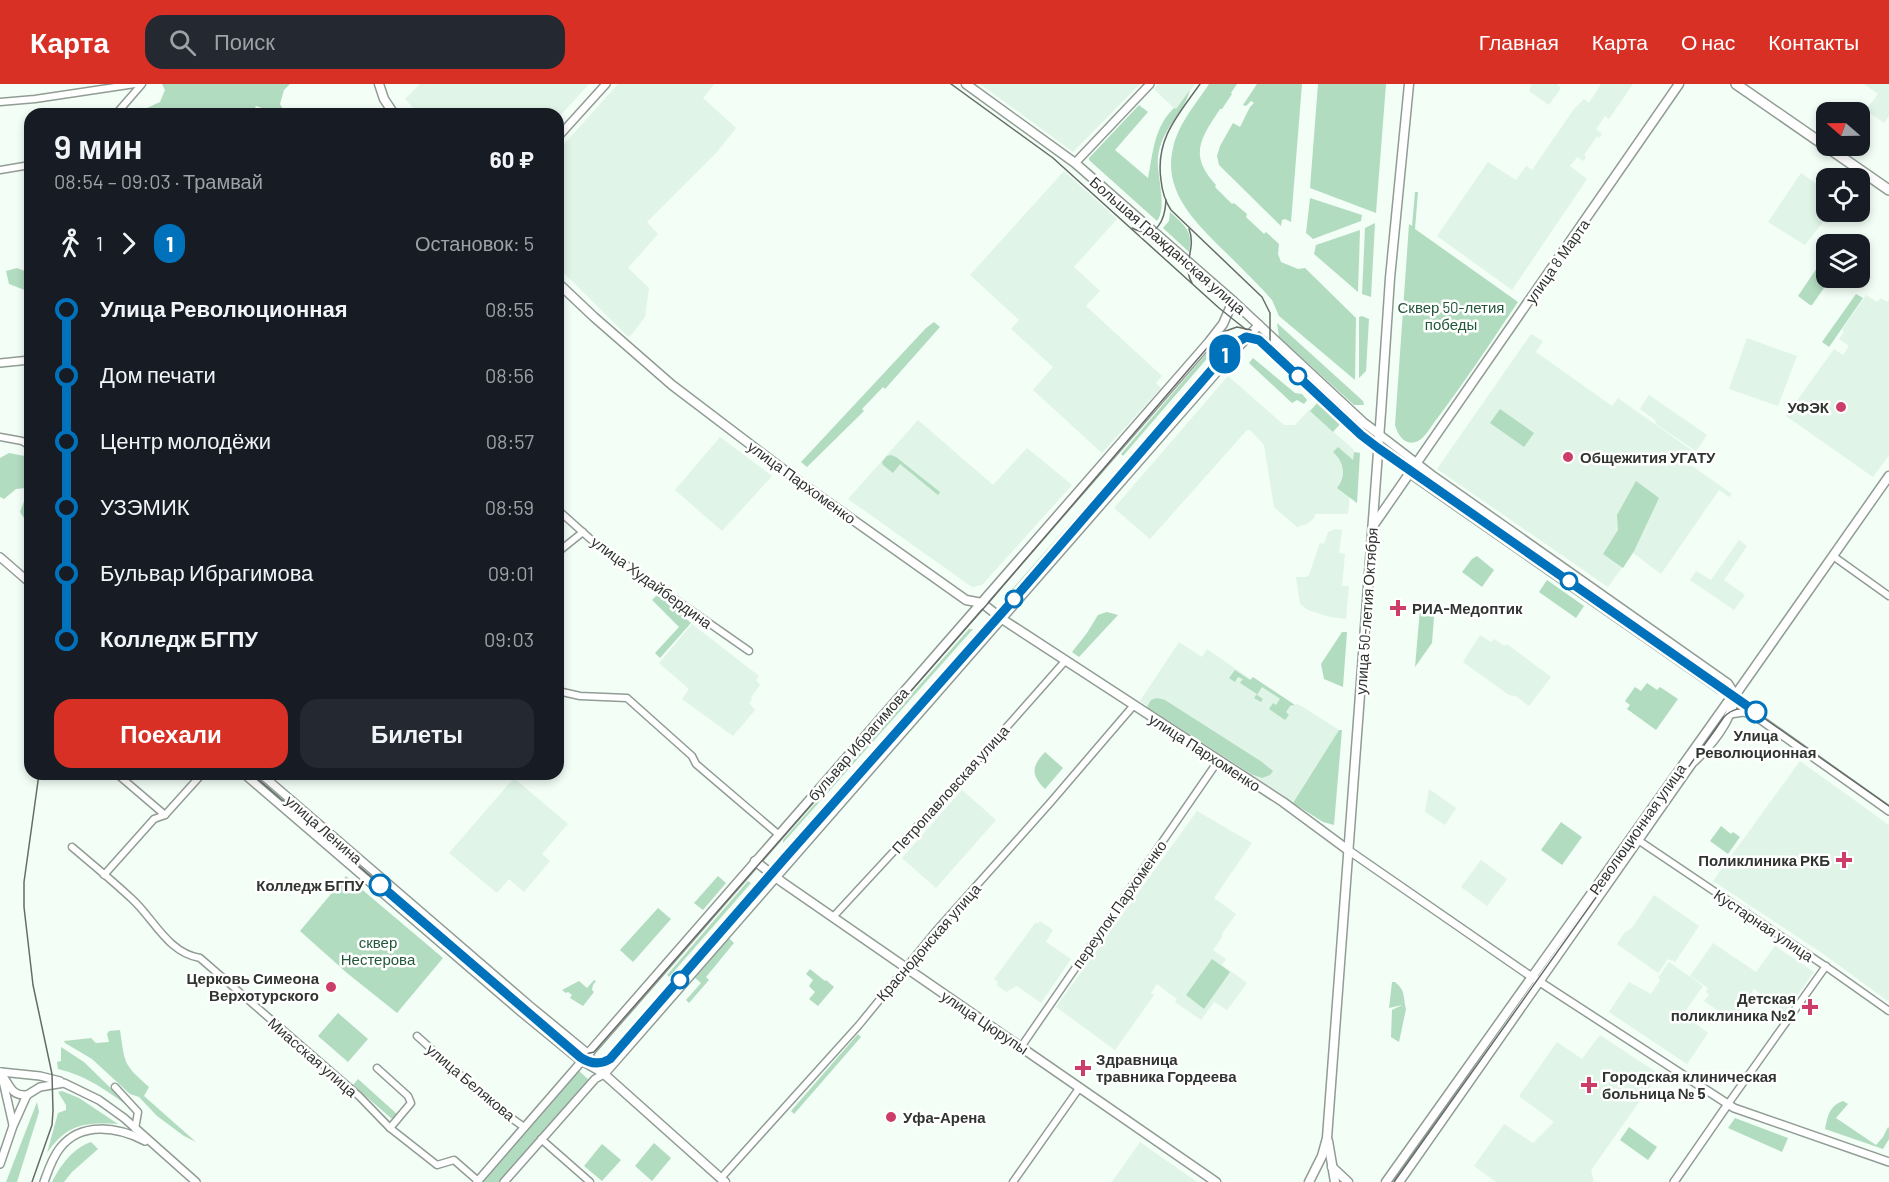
<!DOCTYPE html>
<html lang="ru">
<meta charset="utf-8">
<style>
:root{--surface:#171b24;--page:#242831;--text:#f1f3f6;--muted:#9ea1a6;--accent:#d93025}
body{margin:0;font-family:Barlow,sans-serif;background:var(--page);color:var(--text);height:100vh;display:flex;flex-direction:column;font-size:22px;white-space:nowrap}
*{box-sizing:border-box;margin:0}
p{font-size:20px;color:var(--muted)}
.icon{flex:none;width:33px;height:33px;fill:none;stroke:currentColor;stroke-width:2;stroke-linecap:round;stroke-linejoin:round}
.map{position:relative;flex:1;overflow:hidden}
.drawer{position:absolute;left:24px;top:24px;width:540px;height:672px;display:flex;flex-direction:column;background:var(--surface);border-radius:18px;box-shadow:0 3px 9px #0003}
.drawer>*{flex:none}
.badge{padding:0 12px;border-radius:20px;font-size:21px;line-height:39px}
.needle{width:39px;rotate:290deg}
.controls{position:absolute;left:1816px;top:18px;display:grid;gap:12px}
.controls a{display:grid;place-items:center;width:54px;height:54px;border-radius:12px;background:var(--surface);box-shadow:0 3px 9px #0003;font-size:30px}
.map>.badge{position:absolute;translate:-50% -50%;box-shadow:0 0 0 3px #fff}
.legs{display:flex;align-items:center;gap:9px;height:66px;padding:0 30px;font-size:20px}
.legs p{margin-inline-start:auto}
.headline{display:flex;align-items:center;justify-content:space-between;height:102px;padding:0 30px}
h1{font-size:33px;font-weight:600;line-height:45px}
.button{display:flex;gap:12px;margin-top:auto;padding:12px 30px}
.button a{flex:1;height:69px;border-radius:18px;background:var(--accent);color:#fff;font-size:24px;font-weight:600;line-height:69px;text-align:center}
.button a+a{background:var(--page);color:var(--text)}
ul{padding:0 30px;list-style:none}
li{display:flex;align-items:center;gap:21px;height:66px;font-size:22px}
li i{display:grid;place-items:center;width:9px;height:100%;margin:0 8px;background:currentColor}
li i::after{content:'';width:15px;height:15px;margin:-8px;border:4px solid;border-radius:50%;background:var(--surface)}
li p{margin-inline-start:auto}
li:first-child i{background:linear-gradient(#0000 50%,currentColor 0)}
li:last-child i{background:linear-gradient(currentColor 50%,#0000 0)}
header{display:flex;align-items:center;gap:36px;box-sizing:border-box;height:84px;padding:0 30px;background:var(--accent);color:#fff}
header strong{font-size:28px}
nav{display:flex;gap:33px;margin-inline-start:auto;font-size:21px}
.search{width:420px;height:54px;background:var(--page);display:flex;align-items:center;gap:15px;box-sizing:border-box;padding:0 21px;border-radius:18px;color:var(--muted);font-size:22px}
.map>svg:first-child{display:block}
.built{fill:#e0f4e7}
.green{fill:#b2dcc0}
.lines{fill:none;stroke-linecap:round;stroke-linejoin:round}
.minor-casing{stroke:#919c95;stroke-width:9}
.tertiary-casing{stroke:#919c95;stroke-width:10}
.secondary-casing{stroke:#919c95;stroke-width:11}
.primary-casing{stroke:#919c95;stroke-width:12}
.minor{stroke:#fff;stroke-width:6}
.tertiary{stroke:#fff;stroke-width:7}
.secondary{stroke:#fff;stroke-width:8}
.primary{stroke:#fff;stroke-width:9}
.tram{stroke:#666c67;stroke-width:1.5}
.line-1-casing{stroke:#fff;stroke-width:14}
.line-1{stroke:#0072bc;stroke-width:9}
.stop-1-dot{fill:#fff;stroke:#0072bc;stroke-width:3}
.poi-dot{fill:#cc3e69;stroke:#fff;stroke-width:2}
.labels{text-anchor:middle;dominant-baseline:central;stroke-width:5;stroke-linejoin:round;paint-order:stroke}
.street-label{font-size:15px;fill:#303531;stroke:#fff}
.park-label{font-size:15px;fill:#22573a;stroke:#fff}
.poi-label{font-size:15px;font-weight:bold;fill:#303531;stroke:#fff;text-anchor:start}
.stop-label{font-size:15px;font-weight:bold;fill:#303531;stroke:#fff}
</style>
<header>
<strong>Карта</strong>
<div class="search"><svg class="icon" aria-label="search" viewBox="0 0 24 24"><circle cx="10" cy="10" r="6"/><path d="M15 15l6 6"/></svg>Поиск</div>
<nav><a>Главная</a><a>Карта</a><a>О нас</a><a>Контакты</a></nav>
</header>
<div class="map">
<svg width="1889" height="1098" viewBox="0 0 1889 1098">
<rect width="100%" height="100%" fill="#f2fef6"/>
<g class="built">
<path d="M420,0H589L558,34V30H419L405,15Z"/>
<path d="M618,0H714L703,14L736,44L717,68L647,138L658,150L628,184L649,204L645,233L632,250L628,253L558,183V67Z"/>
<path d="M980,0H1140L1073,68Z"/>
<path d="M1158,0H1195L1176,26L1154,5Z"/>
<path d="M1532,0H1557L1561,4L1549,21L1529,7Z"/>
<path d="M1601,0H1633L1609,35L1605,32L1596,45L1602,50L1599,54L1597,52L1584,71L1586,73L1583,77L1577,73L1570,82L1587,95L1512,206L1437,152L1488,78L1516,96L1526,82L1532,86L1574,25L1584,15L1589,19Z"/>
<path d="M1864,0H1889V32L1884,39L1866,26L1878,10Z"/>
<path d="M1064,87L1117,135L1074,183L1100,207L1086,222L1162,292L1156,299L1161,304L1102,369L1033,306L1053,283L1011,245L1019,236L970,191Z"/>
<path d="M1801,89L1827,107V128H1831L1805,161L1768,138Z"/>
<path d="M1866,211L1877,218L1881,214L1887,218L1889,215V371L1873,393L1786,332L1834,265L1843,271L1849,262L1839,255L1844,248L1842,246Z"/>
<path d="M1531,250L1543,257L1536,268L1612,322L1618,314L1694,368L1688,379L1732,410L1729,413L1719,406L1661,490L1633,469L1608,503L1437,385Z"/>
<path d="M1747,254L1797,272L1778,322L1729,305Z"/>
<path d="M1228,292L1284,341H1295L1309,326L1354,366L1348,430H1315L1314,434L1307,440L1297,443L1274,423L1264,361L1250,346H1247L1150,455L1114,424Z"/>
<path d="M1649,311L1707,351L1696,367L1656,340L1655,336L1640,325Z"/>
<path d="M918,336L993,401L1027,364L1072,401L982,501L972,503L848,415Z"/>
<path d="M720,353L772,392L722,447L675,406Z"/>
<path d="M1336,445L1342,446L1339,469L1345,470L1342,502H1349L1346,535L1330,533L1308,526L1300,520L1296,493H1306L1309,491L1320,459L1324,460L1328,448Z"/>
<path d="M1739,456L1747,462L1724,496L1745,511L1734,526L1690,496L1696,487L1711,496Z"/>
<path d="M692,540L759,592L756,596L760,601L751,613L752,615L749,619L755,626L733,652L682,615L689,605L659,579Z"/>
<path d="M1480,551L1491,558L1494,555L1505,562L1507,560L1551,593L1529,622L1516,612L1509,611L1463,578Z"/>
<path d="M1179,558L1202,573L1207,565L1291,623L1297,620L1303,623L1339,646L1293,719L1140,617Z"/>
<path d="M1800,677L1889,741V918L1822,869L1713,797Z"/>
<path d="M514,694L568,740L542,770L550,777L524,808L509,795L497,809L449,769Z"/>
<path d="M1429,705L1456,724L1445,741L1425,728Z"/>
<path d="M962,706L996,736L936,804L902,774Z"/>
<path d="M1197,727L1252,759L1214,814L1236,830L1221,851L1223,852L1213,866L1226,875L1222,881L1247,899L1227,926L1214,918L1201,936L1175,918L1177,915L1157,900L1151,909L1154,911L1115,966L1056,923Z"/>
<path d="M1481,776L1507,795L1487,822L1461,803Z"/>
<path d="M1654,811L1699,842L1675,878L1668,875L1658,889L1617,860L1625,848L1632,844Z"/>
<path d="M1040,837L1053,846L1046,858L1071,875L1041,919L1017,902L1006,908L997,901L998,898L994,895L1036,838L1038,840Z"/>
<path d="M1713,859L1756,888L1775,862L1814,888L1785,928L1754,905L1733,937L1704,917L1709,911L1706,908L1708,904L1690,892Z"/>
<path d="M1669,878L1703,902L1683,930L1708,949L1687,980L1609,928L1629,898L1651,910L1660,896L1658,894Z"/>
<path d="M1600,951L1659,990L1591,1086L1594,1098H1496L1474,1082L1504,1040L1533,1059L1554,1038L1519,1012L1557,958L1582,975Z"/>
<path d="M1140,1058L1197,1098H1112Z"/>
</g>
<g class="green">
<path d="M162,0H290L284,6L280,20L286,30H266L265,25L256,22L252,30H167L166,28L146,30L147,24L160,18L165,6Z"/>
<path d="M1209,0H1237L1231,9L1232,10L1222,25H1220C1201,54 1188,71 1216,101L1215,103L1232,120L1234,119L1247,130L1246,133L1264,150L1266,148L1279,160L1278,170L1281,178L1298,185L1305,184L1356,234L1355,296L1279,232L1272,216L1263,206C1249,192 1235,177 1220,163C1193,136 1163,106 1173,64C1178,40 1196,20 1209,0Z"/>
<path d="M1257,0H1302L1291,138L1285,135L1282,136L1281,142L1219,81L1217,72L1220,62L1233,39L1240,43L1250,23L1254,19L1251,17L1246,22L1243,21Z"/>
<path d="M1318,0H1386L1376,129L1310,104Z"/>
<path d="M1190,6C1183,31 1162,43 1158,73C1156,90 1168,123 1157,137L1089,76V74L1139,21L1148,28L1115,66L1148,94C1153,69 1154,43 1174,24L1176,25Z"/>
<path d="M1415,108H1418L1415,145L1518,218C1491,258 1464,299 1436,336C1431,342 1425,354 1418,357C1406,363 1398,352 1395,341L1409,140L1412,142Z"/>
<path d="M1310,114L1362,131L1361,137L1313,155L1306,149Z"/>
<path d="M1170,128C1184,141 1194,147 1189,168L1163,144L1169,137Z"/>
<path d="M1375,139L1371,213L1362,210L1365,144Z"/>
<path d="M1360,146L1358,208L1314,170L1316,161Z"/>
<path d="M1827,169V194H1831L1812,221H1810L1798,212Z"/>
<path d="M17,184L30,189V208L9,200L6,187Z"/>
<path d="M1856,210L1863,214L1829,263L1822,258Z"/>
<path d="M1362,232L1369,235L1366,287L1359,294V233Z"/>
<path d="M934,238L940,243L885,305L883,303L862,325L864,327L807,383L801,378L926,244Z"/>
<path d="M1277,239L1363,317L1364,321H1354L1279,253Z"/>
<path d="M1212,263H1217L1123,372L1121,370Z"/>
<path d="M1221,265L1222,271L1107,402L1105,400Z"/>
<path d="M1253,274L1295,309L1302,310L1307,316L1304,320L1297,316L1292,319L1249,279Z"/>
<path d="M1318,318L1341,339L1333,348L1310,327Z"/>
<path d="M1500,325L1534,349L1524,363L1490,339Z"/>
<path d="M1338,363L1353,376L1354,368L1360,369L1357,419L1337,404C1347,392 1344,378 1333,368Z"/>
<path d="M9,369L30,373V438L26,437L20,428L24,417L25,404L16,405L4,415L0,413V374Z"/>
<path d="M891,371L896,373L940,408L938,411L900,380L893,389L883,381L882,378L887,372Z"/>
<path d="M1636,397L1659,414L1634,467L1623,484L1603,470L1618,446L1617,431Z"/>
<path d="M1102,403L1104,405L1012,511H1007Z"/>
<path d="M1477,472L1494,486L1482,503L1462,488L1472,475Z"/>
<path d="M1547,496L1584,522L1576,534L1539,508Z"/>
<path d="M656,512H659L691,539L660,574L655,569L679,543L652,516Z"/>
<path d="M1420,525H1437L1434,533L1432,559L1415,583Z"/>
<path d="M1107,528L1118,531L1079,573L1072,568L1087,549L1098,531Z"/>
<path d="M969,545H973L783,759V756Z"/>
<path d="M976,548L975,553L891,649L889,647Z"/>
<path d="M1342,548H1347L1343,603L1324,595L1321,580Z"/>
<path d="M1235,586L1250,596L1253,593L1295,621L1290,622L1286,628L1289,631L1285,636L1269,625L1273,619L1276,621L1280,615L1262,603L1257,611L1263,615L1261,618L1254,614L1257,610L1240,599L1243,595L1238,593L1235,598L1229,594Z"/>
<path d="M1647,599L1657,606L1660,603L1678,615L1656,646L1627,625L1630,621L1625,617L1635,603L1641,607Z"/>
<path d="M1157,614L1165,616L1262,678L1273,687L1270,691L1262,694L1251,690L1147,623L1151,616Z"/>
<path d="M1339,646H1342L1334,741L1323,738L1293,719Z"/>
<path d="M1045,668L1063,684L1045,705C1030,690 1032,682 1045,668Z"/>
<path d="M1561,738L1582,753L1562,781L1541,766Z"/>
<path d="M1721,742L1731,750L1733,748L1740,753L1728,770L1710,757Z"/>
<path d="M346,792L443,874L397,929L347,889L300,847Z"/>
<path d="M718,792L726,799L703,826L694,819Z"/>
<path d="M748,797L751,799L669,893L667,891Z"/>
<path d="M754,802L756,804L671,901L669,899Z"/>
<path d="M658,824L671,835L633,878L620,866Z"/>
<path d="M728,853L734,859L706,893L709,896L689,919L686,916L701,899L694,893Z"/>
<path d="M1212,875L1230,888L1204,925L1186,911Z"/>
<path d="M810,885L825,897L826,896L834,903L818,922L809,915L815,908L809,902L813,896L806,890Z"/>
<path d="M594,896L596,897L593,901L592,906L594,908L583,922L570,914L572,911L568,908L566,909L562,906L579,897L587,904Z"/>
<path d="M1392,898H1395C1406,907 1403,913 1406,925L1399,958L1391,953L1392,926L1402,921L1389,924Z"/>
<path d="M338,929L368,955L348,978L318,952Z"/>
<path d="M120,946C125,980 123,980 149,1003L144,1012L196,1058L184,1052L157,1032L139,1013L130,1010L92,975L65,959L64,957L91,954L96,959L109,958L107,950L109,947Z"/>
<path d="M858,950L861,953L794,1030L791,1027Z"/>
<path d="M61,963L84,978L135,1028C111,1009 88,992 58,985L57,978L61,977Z"/>
<path d="M578,986L589,996L502,1098H483Z"/>
<path d="M358,995L397,1030L392,1035L353,1001Z"/>
<path d="M62,1007L79,1014L118,1040C84,1038 67,1040 47,1069L58,1029L66,1026V1021L58,1008Z"/>
<path d="M1843,1017L1848,1020L1836,1034L1876,1061L1883,1053L1888,1043L1889,1044V1055L1883,1065L1825,1045C1828,1032 1829,1022 1843,1017Z"/>
<path d="M37,1018L39,1028L17,1098H6Z"/>
<path d="M1735,1034L1788,1054L1782,1068L1728,1044Z"/>
<path d="M1629,1043L1657,1063L1648,1076L1620,1056Z"/>
<path d="M91,1058L98,1065L72,1088L64,1098H52C60,1082 73,1064 91,1058Z"/>
<path d="M654,1059L671,1074L652,1097L635,1082Z"/>
<path d="M602,1060L621,1076L602,1097L584,1082Z"/>
</g>
<g class="lines">
<defs>
<g id="minor">
<path d="M0,18L35,15L135,0"/>
<path d="M116,30L142,0"/>
<path d="M0,86L30,81"/>
<path d="M0,353L22,357L30,362"/>
<path d="M558,426L596,460L749,567"/>
<path d="M558,468L583,448"/>
<path d="M1833,472L1889,512"/>
<path d="M558,607L580,612L627,614L692,672L696,680L778,750"/>
<path d="M117,690L165,731"/>
<path d="M1638,756L1831,886L1889,927"/>
<path d="M72,763C92,780 113,797 132,815C154,835 168,869 200,874L359,1012L390,1044L437,1081L454,1076L478,1097"/>
<path d="M104,791L154,735L165,731L202,690"/>
<path d="M833,833L959,697L1066,576"/>
<path d="M417,952L497,1024L524,1043"/>
<path d="M1021,963L1218,677"/>
<path d="M377,984L408,1012L411,1019L390,1044"/>
<path d="M115,1003L138,1028L135,1045"/>
<path d="M1728,1020L1826,882"/>
<path d="M541,1055L590,1098"/>
<path d="M721,1094L859,941L935,848L1050,719L1134,621"/>
<path d="M1013,1098L1080,1003"/>
</g>
<g id="tertiary">
<path d="M558,53L606,0"/>
<path d="M1075,79L1150,0"/>
<path d="M0,279L30,276"/>
<path d="M1379,350L1431,390L1728,599L1744,624L1889,727"/>
<path d="M1410,390L1719,605L1736,610"/>
<path d="M0,473L30,499"/>
<path d="M1730,630L1743,628L1751,630"/>
<path d="M244,690L522,929L578,975L604,990"/>
<path d="M261,690L529,921L585,967L600,985"/>
<path d="M1348,766L1526,889L1734,1024L1889,1078"/>
<path d="M1,988L40,992L60,997"/>
<path d="M1,988L13,1041"/>
<path d="M5,995C11,1005 14,1012 27,1011"/>
<path d="M0,1080L13,1042L27,1011L40,1003L64,999L99,1016L124,1034L196,1098"/>
<path d="M44,1098C48,1087 52,1074 60,1064C81,1037 118,1043 145,1057"/>
<path d="M477,1098L581,978"/>
<path d="M504,1098L595,995L604,990"/>
<path d="M1674,1098L1728,1020"/>
</g>
<g id="secondary">
<path d="M379,0L384,15L394,30"/>
<path d="M966,0L1075,79L1233,217L1364,339L1379,350"/>
<path d="M558,199L594,233L672,301L801,399L966,516L982,519L1002,535L1283,718L1348,766"/>
<path d="M1373,442L1679,0"/>
<path d="M755,777L782,798L1216,1098"/>
<path d="M581,978L1209,258L1223,240L1233,217"/>
<path d="M1328,1057L1335,1098"/>
<path d="M1332,1083L1348,1098"/>
<path d="M725,1098L604,990L1241,260L1259,241"/>
<path d="M1309,1098L1322,1072L1327,1054L1381,328L1390,194L1409,0"/>
<path d="M1386,1098L1690,671L1727,619L1736,610L1889,392"/>
<path d="M1399,1098L1692,679C1711,662 1731,637 1735,612"/>
</g>
<path id="primary" d="M1736,0L1889,106"/>
</defs>
<use href="#minor" class="minor-casing"/>
<use href="#tertiary" class="tertiary-casing"/>
<use href="#secondary" class="secondary-casing"/>
<use href="#primary" class="primary-casing"/>
<use href="#minor" class="minor"/>
<use href="#tertiary" class="tertiary"/>
<use href="#secondary" class="secondary"/>
<use href="#primary" class="primary"/>
<g class="tram">
<path d="M951,0L1053,74L1219,224L1259,256L1363,352L1889,722"/>
<path d="M1200,0C1178,31 1155,55 1161,96C1162,107 1165,117 1171,126L1262,213L1270,229V262L1274,270"/>
<path d="M1132,144C1157,157 1165,136 1166,116"/>
<path d="M1189,145C1197,165 1181,180 1192,199"/>
<path d="M252,690L580,973C592,981 603,981 614,972L771,790L1008,522L1234,260L1246,253L1259,256"/>
<path d="M577,965L586,970L594,968L990,517L1220,249L1237,243L1251,246"/>
<path d="M32,1098L52,1041L53,1027L52,990L33,901L24,823V798L39,690"/>
<path d="M1394,1098L1724,633C1733,624 1741,623 1753,627"/>
</g>
</g>
<g class="lines">
<defs>
<path id="line-1" d="M380,801L580,973C590,980 600,981 610,975L785,774L1008,522L1234,260L1246,253L1259,256L1361,351L1378,364L1756,628"/>
</defs>
<use href="#line-1" class="line-1-casing"/>
<use href="#line-1" class="line-1"/>
</g>
<g class="stop-1-dot">
<circle cx="1298" cy="292" r="8"/>
<circle cx="1569" cy="497" r="8"/>
<circle cx="1014" cy="515" r="8"/>
<circle cx="1756" cy="628" r="10"/>
<circle cx="380" cy="801" r="10"/>
<circle cx="680" cy="896" r="8"/>
</g>
<g class="poi-dot">
<circle cx="1841" cy="323" r="6"/>
<circle cx="1568" cy="373" r="6"/>
<path d="M1395 515h6v6h6v6h-6v6h-6v-6h-6v-6h6z"/>
<path d="M1841 767h6v6h6v6h-6v6h-6v-6h-6v-6h6z"/>
<circle cx="331" cy="903" r="6"/>
<path d="M1807 914h6v6h6v6h-6v6h-6v-6h-6v-6h6z"/>
<path d="M1080 975h6v6h6v6h-6v6h-6v-6h-6v-6h6z"/>
<path d="M1586 992h6v6h6v6h-6v6h-6v-6h-6v-6h6z"/>
<circle cx="891" cy="1033" r="6"/>
</g>
<g class="labels">
<g class="street-label">
<text transform="translate(1168 161) rotate(41)">Большая Гражданская улица</text>
<text transform="translate(1557 177) rotate(-55)">улица 8 Марта</text>
<text transform="translate(802 398) rotate(36)">улица Пархоменко</text>
<text transform="translate(652 498) rotate(36)">улица Худайбердина</text>
<text transform="translate(1366 527) rotate(-86)">улица 50-летия Октября</text>
<text transform="translate(858 660) rotate(-49)">бульвар Ибрагимова</text>
<text transform="translate(1205 668) rotate(33)">улица Пархоменко</text>
<text transform="translate(950 705) rotate(-48)">Петропавловская улица</text>
<text transform="translate(324 745) rotate(41)">улица Ленина</text>
<text transform="translate(1637 745) rotate(-55)">Революционная улица</text>
<text transform="translate(1119 820) rotate(-55)">переулок Пархоменко</text>
<text transform="translate(1764 841) rotate(34)">Кустарная улица</text>
<text transform="translate(928 858) rotate(-49)">Краснодонская улица</text>
<text transform="translate(985 938) rotate(34)">улица Цюрупы</text>
<text transform="translate(313 973) rotate(41)">Миасская улица</text>
<text transform="translate(471 998) rotate(40)">улица Белякова</text>
</g>
<g class="park-label">
<text x="1451" y="223">Сквер 50-летия<tspan x="1451" dy="17">победы</tspan></text>
<text x="378" y="858">сквер<tspan x="378" dy="17">Нестерова</tspan></text>
</g>
<g class="poi-label">
<text x="1829" y="323" text-anchor="end">УФЭК</text>
<text x="1580" y="373">Общежития УГАТУ</text>
<text x="1412" y="524">РИА-Медоптик</text>
<text x="1830" y="776" text-anchor="end">Поликлиника РКБ</text>
<text x="319" y="894" text-anchor="end">Церковь Симеона<tspan x="319" dy="17">Верхотурского</tspan></text>
<text x="1796" y="914" text-anchor="end">Детская<tspan x="1796" dy="17">поликлиника №2</tspan></text>
<text x="1096" y="975">Здравница<tspan x="1096" dy="17">травника Гордеева</tspan></text>
<text x="1602" y="992">Городская клиническая<tspan x="1602" dy="17">больница № 5</tspan></text>
<text x="903" y="1033">Уфа-Арена</text>
</g>
<g class="stop-label">
<text x="1756" y="651">Улица<tspan x="1756" dy="17">Революционная</tspan></text>
<text x="364" y="801" text-anchor="end">Колледж БГПУ</text>
</g>
</g>
</svg>
<div class="controls">
<a><svg class="needle" viewBox="-14 -14 28 28"><path d="M0-13l5 13h-10z" fill="#e53935"/><path d="M0 13l5-13h-10z" fill="#9ea1a6"/></svg></a>
<a><svg class="icon" aria-label="locate" viewBox="0 0 24 24"><circle cx="12" cy="12" r="6"/><path d="M12 2v4M12 18v4M2 12h4M18 12h4"/></svg></a>
<a><svg class="icon" aria-label="layers" viewBox="0 0 24 24"><path d="M12 4l9 5-9 5-9-5zM3 14l9 5 9-5"/></svg></a>
</div>
<b class="badge" style="left:1225px;top:270px;background:#0072bc;color:#fff">1</b>
<section class="drawer">
<div class="headline"><div><h1>9 мин</h1><p>08:54 – 09:03 · Трамвай</p></div><b>60 ₽</b></div>
<div class="legs"><svg class="icon" aria-label="walk" viewBox="0 0 24 24"><circle cx="13" cy="4" r="2"/><path d="M13 8l-2 6 4 7M11 14l-3 7M7 12l3-4h3l4 4"/></svg>1<svg class="icon" aria-label="forward" viewBox="0 0 24 24"><path d="M9 5l7 7-7 7"/></svg><b class="badge" style="background:#0072bc;color:#fff">1</b><p>Остановок: 5</p></div>
<ul>
<li><i style="color:#0072bc"></i><b>Улица Революционная</b><p>08:55</p></li>
<li><i style="color:#0072bc"></i><span>Дом печати</span><p>08:56</p></li>
<li><i style="color:#0072bc"></i><span>Центр молодёжи</span><p>08:57</p></li>
<li><i style="color:#0072bc"></i><span>УЗЭМИК</span><p>08:59</p></li>
<li><i style="color:#0072bc"></i><span>Бульвар Ибрагимова</span><p>09:01</p></li>
<li><i style="color:#0072bc"></i><b>Колледж БГПУ</b><p>09:03</p></li>
</ul>
<div class="button"><a>Поехали</a><a>Билеты</a></div>
</section>
</div>
